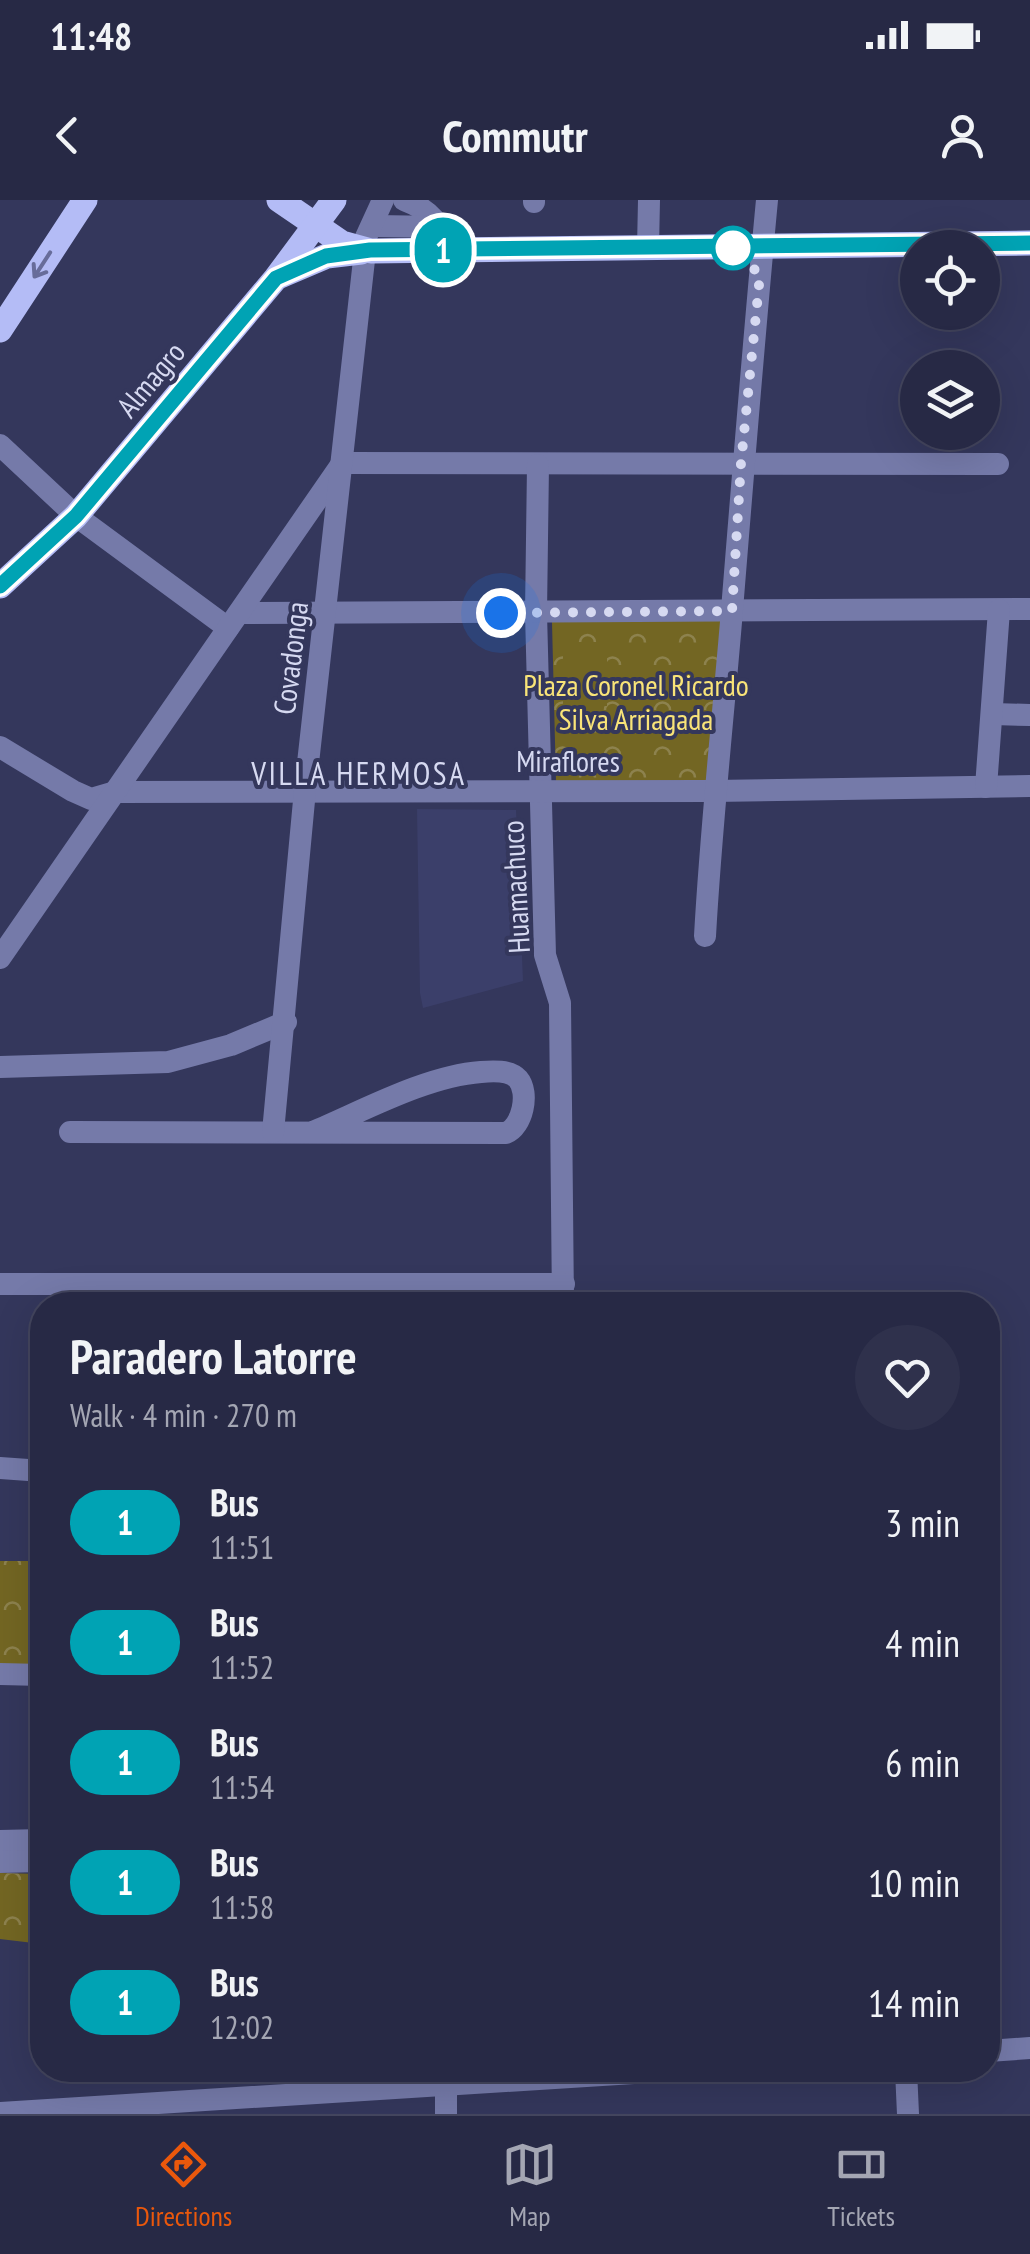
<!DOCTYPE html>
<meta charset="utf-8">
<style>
:root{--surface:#272945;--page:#2f314c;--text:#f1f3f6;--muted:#a4a6b3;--line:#43455e;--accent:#ea580c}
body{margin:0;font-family:"PT Sans Narrow",sans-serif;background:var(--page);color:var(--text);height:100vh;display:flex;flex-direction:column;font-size:38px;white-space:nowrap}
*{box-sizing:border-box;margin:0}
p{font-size:32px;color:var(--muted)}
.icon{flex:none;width:55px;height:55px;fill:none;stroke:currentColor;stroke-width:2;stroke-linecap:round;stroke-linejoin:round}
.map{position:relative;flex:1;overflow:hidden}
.sheet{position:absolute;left:30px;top:1092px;width:970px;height:790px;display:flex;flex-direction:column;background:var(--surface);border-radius:40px;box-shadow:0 10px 40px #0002,0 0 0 2px var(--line)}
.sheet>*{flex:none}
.badge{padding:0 20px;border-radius:32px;font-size:35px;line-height:65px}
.tools{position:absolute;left:900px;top:30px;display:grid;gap:20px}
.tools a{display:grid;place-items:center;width:100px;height:100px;border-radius:50%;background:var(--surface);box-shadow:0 10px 40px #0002,0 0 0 2px var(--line);font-size:50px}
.you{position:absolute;width:50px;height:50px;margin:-25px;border:8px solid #fff;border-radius:50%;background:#1a73e8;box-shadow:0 0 0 15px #1a73e833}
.map>.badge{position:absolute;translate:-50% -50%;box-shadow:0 0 0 5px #fff}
.round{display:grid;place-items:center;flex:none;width:105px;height:105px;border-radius:52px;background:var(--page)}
.headline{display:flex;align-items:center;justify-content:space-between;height:170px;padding:0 40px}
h1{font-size:48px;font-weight:800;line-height:75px}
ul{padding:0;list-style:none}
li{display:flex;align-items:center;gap:30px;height:120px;padding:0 40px}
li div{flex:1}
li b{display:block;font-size:38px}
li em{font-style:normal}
li .badge{min-width:110px;font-weight:700;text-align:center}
.status{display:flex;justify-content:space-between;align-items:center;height:70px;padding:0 50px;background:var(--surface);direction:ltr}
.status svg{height:28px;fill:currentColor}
header{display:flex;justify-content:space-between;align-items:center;height:130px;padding:0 40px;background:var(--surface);font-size:45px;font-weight:800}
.tabs{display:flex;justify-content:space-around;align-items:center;height:140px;border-top:2px solid var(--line);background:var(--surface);font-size:28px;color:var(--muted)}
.tabs a{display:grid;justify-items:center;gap:5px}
.tabs .active{color:var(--accent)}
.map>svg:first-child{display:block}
.built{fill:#3b3f6a}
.forest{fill:url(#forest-crowns)}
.pitch{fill:#736623}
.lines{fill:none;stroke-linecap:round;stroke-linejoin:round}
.minor{stroke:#757aa9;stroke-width:22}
.major{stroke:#b4bcf6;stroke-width:25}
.oneway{stroke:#676c9a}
.line-casing{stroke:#fff;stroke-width:22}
.line{stroke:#00a3b4;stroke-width:15}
.walk{stroke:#d6d9f1;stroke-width:10;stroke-dasharray:0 18}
.stop-dot{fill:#fff;stroke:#00a3b4;stroke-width:5}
.labels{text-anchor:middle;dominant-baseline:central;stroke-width:8;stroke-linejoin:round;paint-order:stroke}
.street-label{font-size:30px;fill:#d6d9f1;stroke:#34375c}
.park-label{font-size:30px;fill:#f9e478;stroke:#34375c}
.neighbourhood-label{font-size:32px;letter-spacing:2.5px;fill:#d6d9f1;stroke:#34375c}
</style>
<div class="status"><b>11:48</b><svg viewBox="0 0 49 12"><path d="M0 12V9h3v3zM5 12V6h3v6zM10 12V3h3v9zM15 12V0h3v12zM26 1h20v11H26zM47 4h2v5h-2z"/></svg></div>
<header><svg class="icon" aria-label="back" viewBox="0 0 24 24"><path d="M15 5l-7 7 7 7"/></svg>Commutr<svg class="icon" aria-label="person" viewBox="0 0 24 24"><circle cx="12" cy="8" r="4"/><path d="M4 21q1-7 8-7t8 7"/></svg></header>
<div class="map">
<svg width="1030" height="1914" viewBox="0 0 1030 1914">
<defs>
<pattern id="forest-crowns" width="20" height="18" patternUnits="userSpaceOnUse" patternTransform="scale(2.5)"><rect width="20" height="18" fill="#736623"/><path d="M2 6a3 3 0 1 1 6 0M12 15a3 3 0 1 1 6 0" fill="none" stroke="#8d824e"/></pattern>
</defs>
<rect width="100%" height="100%" fill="#34375c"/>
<path class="built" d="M417,609L516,610L523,781L423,808L420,793Z"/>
<g class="forest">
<path d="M726,420L710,582L556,581L552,422Z"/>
<path d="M0,1361H42L41,1465L0,1464Z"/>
<path d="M0,1673L42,1674V1744L0,1739Z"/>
</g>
<rect class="pitch" x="563" y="442" width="44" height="64"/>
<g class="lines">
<g class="minor">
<path d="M404,0C430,10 442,23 447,50"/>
<path d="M534,2V0"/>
<path d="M374,26L443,27"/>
<path d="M366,37L383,0"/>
<path d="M648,48L649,0"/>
<path d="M0,245L76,316L228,428"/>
<path d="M343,263L998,264"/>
<path d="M538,265L536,413L545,755L560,803L563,1105"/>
<path d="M239,413L1030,409"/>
<path d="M993,514L1030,515"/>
<path d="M0,547L73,591L91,599L115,592L713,591L1030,586"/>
<path d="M986,587L999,410"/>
<path d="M705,736C711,627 723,519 732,410C743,273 754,137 767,0"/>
<path d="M0,758L341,265"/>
<path d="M0,867L168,862L231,845L286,822"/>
<path d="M70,932L506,933C522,927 530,893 518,879C510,870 492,871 481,872C426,876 363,911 313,932"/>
<path d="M273,932L305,590L365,51"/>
<path d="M0,1084H564"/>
<path d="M0,1268L42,1271"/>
<path d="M0,1474L42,1475"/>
<path d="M0,1641L42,1640"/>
<path d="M0,1662L42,1661"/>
<path d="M988,1851L1030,1848"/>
<path d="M906,1870L908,1914"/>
<path d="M446,1885V1914"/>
<path d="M0,1913L681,1870"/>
</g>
<g class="major">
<path d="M279,0L342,43L371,51L1030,43"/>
<path d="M280,76L327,56L361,52"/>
<path d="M0,130L85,0"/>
<path d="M0,386L76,316L276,78L334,0"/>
</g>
</g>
<defs><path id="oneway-shaft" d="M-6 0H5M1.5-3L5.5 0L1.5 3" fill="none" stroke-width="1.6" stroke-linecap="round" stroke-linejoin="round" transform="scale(2.5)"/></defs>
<use class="oneway" href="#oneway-shaft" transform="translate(42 65) rotate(123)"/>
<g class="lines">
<defs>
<path id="line" d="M0,386L76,316L276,78L326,56L370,50L1030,43"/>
</defs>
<use href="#line" class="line-casing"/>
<use href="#line" class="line"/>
<path class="walk" d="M501,413L732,411L741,263L760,75L733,48"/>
</g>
<circle class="stop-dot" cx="733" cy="48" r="20"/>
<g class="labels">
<g class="street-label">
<text transform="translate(150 179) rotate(-50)">Almagro</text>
<text transform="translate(290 458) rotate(-83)">Covadonga</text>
<text x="568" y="560">Miraflores</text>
<text transform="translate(515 687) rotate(-93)">Huamachuco</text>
</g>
<g class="park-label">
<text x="636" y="484">Plaza Coronel Ricardo<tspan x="636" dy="34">Silva Arriagada</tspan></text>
</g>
<g class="neighbourhood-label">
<text x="359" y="573">VILLA HERMOSA</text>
</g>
</g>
</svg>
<div class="tools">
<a><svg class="icon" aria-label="locate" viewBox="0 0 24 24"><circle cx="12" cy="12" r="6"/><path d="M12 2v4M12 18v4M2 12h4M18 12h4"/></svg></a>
<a><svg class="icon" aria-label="layers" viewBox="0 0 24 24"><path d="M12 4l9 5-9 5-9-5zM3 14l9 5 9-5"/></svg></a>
</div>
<div class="you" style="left:501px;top:413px"></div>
<b class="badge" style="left:443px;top:50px;background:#00a3b4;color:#fff">1</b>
<section class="sheet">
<div class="headline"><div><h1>Paradero Latorre</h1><p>Walk · 4 min · 270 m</p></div><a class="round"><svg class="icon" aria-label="heart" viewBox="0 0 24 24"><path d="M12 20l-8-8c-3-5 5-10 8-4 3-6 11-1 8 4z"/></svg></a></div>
<ul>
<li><span class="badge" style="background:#00a3b4;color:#fff">1</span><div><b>Bus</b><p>11:51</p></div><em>3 min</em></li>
<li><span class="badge" style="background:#00a3b4;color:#fff">1</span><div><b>Bus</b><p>11:52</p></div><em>4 min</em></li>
<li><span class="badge" style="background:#00a3b4;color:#fff">1</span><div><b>Bus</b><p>11:54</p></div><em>6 min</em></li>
<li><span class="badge" style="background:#00a3b4;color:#fff">1</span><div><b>Bus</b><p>11:58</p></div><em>10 min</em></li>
<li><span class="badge" style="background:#00a3b4;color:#fff">1</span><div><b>Bus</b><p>12:02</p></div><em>14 min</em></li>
</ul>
</section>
</div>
<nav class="tabs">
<a class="active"><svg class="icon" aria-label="directions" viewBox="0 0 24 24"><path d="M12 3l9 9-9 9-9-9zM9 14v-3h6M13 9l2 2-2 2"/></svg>Directions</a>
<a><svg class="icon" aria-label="map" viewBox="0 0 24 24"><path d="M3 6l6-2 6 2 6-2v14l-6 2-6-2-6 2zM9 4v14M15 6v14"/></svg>Map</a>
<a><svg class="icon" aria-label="tickets" viewBox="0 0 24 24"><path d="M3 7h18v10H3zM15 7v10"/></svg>Tickets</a>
</nav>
